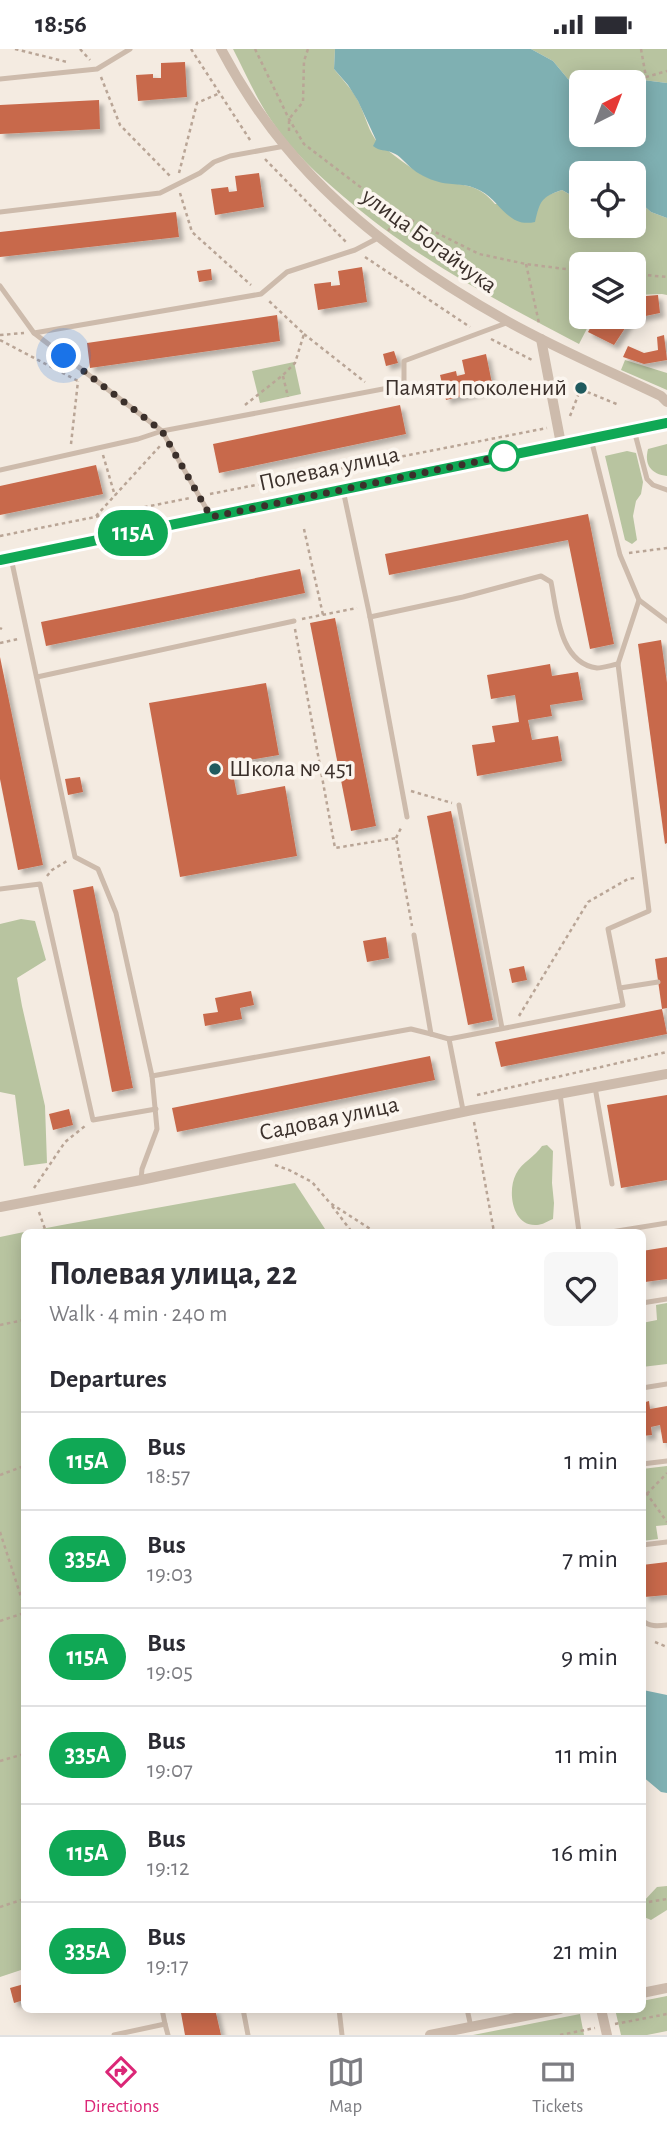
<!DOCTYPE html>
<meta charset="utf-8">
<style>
:root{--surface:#fff;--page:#f7f7f7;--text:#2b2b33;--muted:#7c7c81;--line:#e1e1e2;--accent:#db2777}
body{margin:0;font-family:"Alegreya Sans",sans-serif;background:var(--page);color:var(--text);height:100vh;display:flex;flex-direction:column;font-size:26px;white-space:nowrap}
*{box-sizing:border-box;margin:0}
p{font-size:23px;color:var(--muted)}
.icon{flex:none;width:38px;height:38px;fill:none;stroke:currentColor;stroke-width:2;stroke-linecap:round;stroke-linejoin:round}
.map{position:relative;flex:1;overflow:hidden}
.details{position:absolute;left:21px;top:1180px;width:625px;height:784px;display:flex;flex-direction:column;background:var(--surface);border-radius:10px;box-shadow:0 4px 18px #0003}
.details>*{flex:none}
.badge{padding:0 14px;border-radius:23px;font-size:24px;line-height:46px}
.needle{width:46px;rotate:42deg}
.tools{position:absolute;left:569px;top:21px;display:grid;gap:14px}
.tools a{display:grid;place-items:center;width:77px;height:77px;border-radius:10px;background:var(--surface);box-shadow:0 4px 18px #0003;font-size:35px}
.you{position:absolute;width:35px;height:35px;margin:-18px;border:5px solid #fff;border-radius:50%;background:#1a73e8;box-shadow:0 0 0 10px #1a73e833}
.map>.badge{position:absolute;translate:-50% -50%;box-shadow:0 0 0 4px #fff}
h2{padding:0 28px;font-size:26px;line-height:63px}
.round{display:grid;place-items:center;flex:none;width:74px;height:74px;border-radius:10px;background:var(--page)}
.overview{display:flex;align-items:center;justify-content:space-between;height:119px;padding:0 28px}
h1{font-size:33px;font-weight:700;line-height:52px}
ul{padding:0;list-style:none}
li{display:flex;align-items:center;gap:21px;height:98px;padding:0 28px;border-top:2px solid var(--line)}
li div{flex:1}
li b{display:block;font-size:26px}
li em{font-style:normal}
li .badge{min-width:77px;font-weight:700;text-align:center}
.status{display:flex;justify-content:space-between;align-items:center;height:49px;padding:0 35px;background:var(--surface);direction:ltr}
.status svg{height:19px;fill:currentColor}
.dock{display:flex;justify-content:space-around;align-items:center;height:98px;border-top:2px solid var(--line);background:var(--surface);font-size:19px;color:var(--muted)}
.dock a{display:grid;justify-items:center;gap:4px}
.dock .on{color:var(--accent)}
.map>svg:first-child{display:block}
.green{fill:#b8c4a0}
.water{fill:#7fb0b2}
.building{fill:#c8694b;filter:url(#shadow)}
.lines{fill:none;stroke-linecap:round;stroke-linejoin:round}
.path{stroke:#b9a596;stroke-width:2.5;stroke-dasharray:3.5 3.5;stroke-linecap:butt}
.service{stroke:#cdbbac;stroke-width:5}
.minor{stroke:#cdbbac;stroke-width:10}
.tertiary{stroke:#cdbbac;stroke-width:14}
.line-casing{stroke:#fff;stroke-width:16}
.line{stroke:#10a855;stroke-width:10}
.walk{stroke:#3b302b;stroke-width:7;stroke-dasharray:0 12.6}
.poi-dot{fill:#1f5a5e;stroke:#fbf5ee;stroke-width:2.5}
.stop-dot{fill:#fff;stroke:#10a855;stroke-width:3.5}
.labels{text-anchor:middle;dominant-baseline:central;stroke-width:7;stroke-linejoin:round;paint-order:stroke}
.street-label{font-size:24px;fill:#3b302b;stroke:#fbf5ee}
.poi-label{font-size:24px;fill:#3b302b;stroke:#fbf5ee;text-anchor:end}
</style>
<div class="status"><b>18:56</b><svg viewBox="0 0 49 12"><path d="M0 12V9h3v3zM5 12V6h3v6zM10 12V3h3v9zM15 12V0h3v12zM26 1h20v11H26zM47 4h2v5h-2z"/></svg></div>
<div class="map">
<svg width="667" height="1986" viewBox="0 0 667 1986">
<defs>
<filter id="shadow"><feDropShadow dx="4.5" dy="4.5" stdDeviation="2" flood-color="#0004"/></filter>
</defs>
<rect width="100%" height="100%" fill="#f4ebe1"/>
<g class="green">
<path d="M233,0H335L334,20C342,30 351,39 357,50C364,62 367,78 375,90C381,97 409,118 418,123C445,142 471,125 495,155L540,152L548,146L562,141C581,152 581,155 581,177H634V148L651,163L667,169V246L662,245L634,246V215H581V268H593L579,295C497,252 415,209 344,148C317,125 291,101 271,71C256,49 245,23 233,0Z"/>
<path d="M531,0H667V34L643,31L634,40V33H581V39L568,30L553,12Z"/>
<path d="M625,311L667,324V341L621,321Z"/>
<path d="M294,313L301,345L260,354L252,322Z"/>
<path d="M667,395V427C651,425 644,416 648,400Z"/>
<path d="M627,402L636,404L643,433L641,445L636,452L633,467L637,491L632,495L625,491L605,407Z"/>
<path d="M21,870L35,872L46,911L17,929L22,957L45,1057L47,1114L24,1117L15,1046L0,1043V875Z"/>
<path d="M547,1096L553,1102L552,1134L554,1154L553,1170C548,1172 542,1176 537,1176C512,1178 507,1142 516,1125C522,1113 535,1108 542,1097Z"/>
<path d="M295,1134L327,1183H26L62,1176Z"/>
<path d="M24,1183V1920L0,1928V1188Z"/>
<path d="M667,1254V1315L642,1318V1274L657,1271L656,1256Z"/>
<path d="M667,1417V1476L656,1477L658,1490L642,1492V1420Z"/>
<path d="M667,1837V1861L651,1871L644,1868L642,1854L657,1838Z"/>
<path d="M667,1947V1982L647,1986H621L615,1960H642V1952Z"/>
<path d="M580,1965L584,1986H473Z"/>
</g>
<g class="water">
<path d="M335,0H531L553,12L568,30L581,39V86H634V40L643,31L667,34V169L651,163L634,148V124H581V157L576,149L562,141C541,148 540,152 535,173C508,179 500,152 481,142C465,133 454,137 439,133C428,130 418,125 410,118C405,113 399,106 393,104C385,100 380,103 373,97L376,91L358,52L348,36L334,20Z"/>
<path d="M643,1641L667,1646V1744L661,1743L642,1727Z"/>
</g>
<g class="building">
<path d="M185,13L187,48L138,52L136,26L153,25V29H161V14Z"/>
<path d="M99,51L100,80L0,85V56Z"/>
<path d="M259,124L264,158L215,166L211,140L228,138L229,143L237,142L235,127Z"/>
<path d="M176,163L179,188L0,208V183Z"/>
<path d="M362,218L367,253L318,261L314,235L331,233V237L340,236L338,222Z"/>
<path d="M211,220L212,231L199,233L197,222Z"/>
<path d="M658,246L660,264L631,270L614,296L588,283L596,268H634V248Z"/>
<path d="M277,266L280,292L90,319L87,294Z"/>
<path d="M664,286L667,311L644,315L623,308L628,297L644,304L658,301L657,288Z"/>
<path d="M394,302L398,314L386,317L383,305Z"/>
<path d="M486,305L493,339L446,351L440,326L456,322L457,327L465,325L462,311Z"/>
<path d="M400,356L406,385L219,424L213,395Z"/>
<path d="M96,416L103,445L0,466V437Z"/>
<path d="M588,465L614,595L590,600L568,491L389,526L385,505Z"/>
<path d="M300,520L305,544L46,597L41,573Z"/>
<path d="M335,569L376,777L351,782L310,574Z"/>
<path d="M661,591L667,634V794L665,795L638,595Z"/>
<path d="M0,608L43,816L18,821L0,730Z"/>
<path d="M550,615L552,627L578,623L583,651L550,656L552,667L528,671L532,691L558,687L562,712L477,727L472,696L495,693L492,677L519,673L515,646L491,650L487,626Z"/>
<path d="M266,634L279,706L231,714L237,746L285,737L297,807L180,828L149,654Z"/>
<path d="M80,728L83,743L68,746L65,730Z"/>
<path d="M451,762L493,971L468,976L427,767Z"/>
<path d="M93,837L133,1039L112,1043L73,841Z"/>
<path d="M386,888L389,909L367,913L363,892Z"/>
<path d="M667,908V959L662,960L655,910Z"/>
<path d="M524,917L527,931L512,934L509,920Z"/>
<path d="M251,942L254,956L240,959L242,970L205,977L203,965L218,963L215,949Z"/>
<path d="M662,960L667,985L501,1018L495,993Z"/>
<path d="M430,1007L435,1031L177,1083L172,1059Z"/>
<path d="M667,1046V1131L621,1139L607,1056Z"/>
<path d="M69,1060L73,1076L53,1081L49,1065Z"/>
<path d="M667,1198V1230L645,1233L644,1225L642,1226V1202Z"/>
<path d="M649,1352L650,1360L667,1357V1394H663L660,1376L651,1378L652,1386L642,1387V1354Z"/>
<path d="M667,1513V1546L644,1548L642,1516Z"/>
<path d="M24,1935V1951L14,1954L10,1939Z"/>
<path d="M204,1960H215L221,1986H185L181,1964Z"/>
</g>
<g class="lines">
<g class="path">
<path d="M15,0L67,13"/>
<path d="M80,0L90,11"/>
<path d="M191,0L252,94"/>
<path d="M255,0L289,70L304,95L359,137L411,171L479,205L526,215L581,222"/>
<path d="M641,0L646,28L667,22"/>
<path d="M101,28L120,76L170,127"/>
<path d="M289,82V70L303,53L304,12L308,0"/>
<path d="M265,110L346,193"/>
<path d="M179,124L197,54L220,44"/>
<path d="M180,144L192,183L251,236"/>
<path d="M388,182L400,164"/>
<path d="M365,208L470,278"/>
<path d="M526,215L539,274"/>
<path d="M634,225L667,228"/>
<path d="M304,285L365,333"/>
<path d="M0,286L24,284"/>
<path d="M491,290L532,311"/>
<path d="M0,291L78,332"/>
<path d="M283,327L288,348"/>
<path d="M245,356L283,326L295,314L304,285L269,252"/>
<path d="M570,367L579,344L583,345L585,342L619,356"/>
<path d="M71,395L78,332"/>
<path d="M103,406L115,447"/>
<path d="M210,445L547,379"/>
<path d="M96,467L160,397"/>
<path d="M304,480L323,566"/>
<path d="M0,487L190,449"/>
<path d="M629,504L667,499"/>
<path d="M302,570L357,559"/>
<path d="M0,579L2,580"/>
<path d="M295,580L335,799L396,789L412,877"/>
<path d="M0,594L18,590"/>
<path d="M411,742L452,754"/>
<path d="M396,789L402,777"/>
<path d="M47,827L52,821L67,812"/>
<path d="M519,967L588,853L628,830L635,829"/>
<path d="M477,1046L667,1003"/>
<path d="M474,1073L494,1183"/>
<path d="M275,1116L289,1121L312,1133L330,1154L375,1183"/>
<path d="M34,1139L65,1093L85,1077"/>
<path d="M332,1157L352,1183"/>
<path d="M39,1163L46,1183"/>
<path d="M317,1183H318"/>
<path d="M0,1276L24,1271"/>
<path d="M0,1426L24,1417"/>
<path d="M642,1438L667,1473"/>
<path d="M642,1450L667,1424"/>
<path d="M0,1483L24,1557"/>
<path d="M0,1572L24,1564"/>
<path d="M655,1593L667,1598"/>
<path d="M0,1712L24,1705"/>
<path d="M642,1854L667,1850"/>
<path d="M0,1858L24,1850"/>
<path d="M615,1975L667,1965"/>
<path d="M560,1986L595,1979"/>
</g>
<g class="service">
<path d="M0,30L97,20L130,0"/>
<path d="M0,163L160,144L200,124L214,113L230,107L285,97"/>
<path d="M0,237L34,284L162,382L210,466"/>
<path d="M34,284L261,245L287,223L355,201L380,188"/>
<path d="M634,381L647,430L653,436L667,441"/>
<path d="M591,390L620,506L639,551L667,572"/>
<path d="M0,421L138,390L162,382L404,336V312L509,273"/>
<path d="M343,441L370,568L407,768"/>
<path d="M11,509L75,808L98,820L116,864L152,1027L157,1080L142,1120L141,1131"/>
<path d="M370,568L463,548L541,527L551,533C557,562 559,614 597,619C603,619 612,616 618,615"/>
<path d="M37,628L294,572"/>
<path d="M459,756L502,979"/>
<path d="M0,840L40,835L93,1071L156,1060"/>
<path d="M414,886L431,985L449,990L463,1061"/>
<path d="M620,939L658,933"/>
<path d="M449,990L623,956L608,880L649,862L618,615L639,551"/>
<path d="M152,1027L411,980L431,985"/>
<path d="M595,1038L612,1135"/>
<path d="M560,1045L579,1183"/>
<path d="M611,1183L667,1174"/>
<path d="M642,1254L667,1250"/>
<path d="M642,1339L667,1335"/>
<path d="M642,1415L667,1412"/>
<path d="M642,1496L667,1493"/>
<path d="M642,1571C649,1578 658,1577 667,1576"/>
<path d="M162,1960L165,1975"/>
<path d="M243,1960L248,1986"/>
<path d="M339,1960L342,1986"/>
<path d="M467,1960L471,1978"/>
<path d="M114,1986L165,1975L168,1986"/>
</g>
<g class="minor">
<path d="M221,0C239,34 261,68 286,98C345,170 426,227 507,272C557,300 609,322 661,347L667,353"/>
<path d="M541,290L561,395"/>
<path d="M0,1158L141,1131L472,1061L667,1025"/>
<path d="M642,1944L667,1939"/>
<path d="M601,1960L607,1986"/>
<path d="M430,1986L560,1960"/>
</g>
<path class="tertiary" d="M0,511L667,374"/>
</g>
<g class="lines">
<defs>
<path id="line" d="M0,511L667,374"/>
</defs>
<use href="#line" class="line-casing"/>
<use href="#line" class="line"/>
<path class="walk" d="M64,307L162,382L211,468L504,407"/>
</g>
<g class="poi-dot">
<circle cx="581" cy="339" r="7"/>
<circle cx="215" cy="720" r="7"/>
</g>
<circle class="stop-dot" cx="504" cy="407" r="14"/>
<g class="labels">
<g class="street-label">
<text transform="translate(429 192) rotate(36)">улица Богайчука</text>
<text transform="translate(329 420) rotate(-12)">Полевая улица</text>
<text transform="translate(329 1070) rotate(-12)">Садовая улица</text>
</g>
<g class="poi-label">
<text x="567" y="339">Памяти поколений</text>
<text x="229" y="720" text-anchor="start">Школа № 451</text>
</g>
</g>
</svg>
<div class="tools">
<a><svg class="needle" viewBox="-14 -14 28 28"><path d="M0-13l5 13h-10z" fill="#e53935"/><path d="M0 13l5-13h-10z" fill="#7c7c81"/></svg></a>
<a><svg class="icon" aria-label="locate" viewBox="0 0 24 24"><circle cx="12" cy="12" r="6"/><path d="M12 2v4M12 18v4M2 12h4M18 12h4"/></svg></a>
<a><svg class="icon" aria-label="layers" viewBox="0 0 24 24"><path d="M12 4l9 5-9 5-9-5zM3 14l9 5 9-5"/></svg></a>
</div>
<div class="you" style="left:64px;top:307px"></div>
<b class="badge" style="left:133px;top:484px;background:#10a855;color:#fff">115А</b>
<section class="details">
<div class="overview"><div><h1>Полевая улица, 22</h1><p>Walk · 4 min · 240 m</p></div><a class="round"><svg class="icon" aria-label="heart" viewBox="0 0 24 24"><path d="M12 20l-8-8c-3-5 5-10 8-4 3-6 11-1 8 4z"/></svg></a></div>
<h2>Departures</h2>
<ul>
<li><span class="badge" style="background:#10a855;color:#fff">115А</span><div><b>Bus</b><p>18:57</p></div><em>1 min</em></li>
<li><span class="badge" style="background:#10a855;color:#fff">335А</span><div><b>Bus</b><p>19:03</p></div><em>7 min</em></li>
<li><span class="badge" style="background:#10a855;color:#fff">115А</span><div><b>Bus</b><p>19:05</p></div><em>9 min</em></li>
<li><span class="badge" style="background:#10a855;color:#fff">335А</span><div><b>Bus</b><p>19:07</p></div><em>11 min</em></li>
<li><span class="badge" style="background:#10a855;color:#fff">115А</span><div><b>Bus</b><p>19:12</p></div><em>16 min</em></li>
<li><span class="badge" style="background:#10a855;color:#fff">335А</span><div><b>Bus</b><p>19:17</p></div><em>21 min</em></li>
</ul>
</section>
</div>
<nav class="dock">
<a class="on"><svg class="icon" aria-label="directions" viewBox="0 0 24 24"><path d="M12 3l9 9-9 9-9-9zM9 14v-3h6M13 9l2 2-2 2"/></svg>Directions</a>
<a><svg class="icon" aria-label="map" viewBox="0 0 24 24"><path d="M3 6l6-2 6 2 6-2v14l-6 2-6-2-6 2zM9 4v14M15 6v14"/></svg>Map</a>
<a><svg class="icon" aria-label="tickets" viewBox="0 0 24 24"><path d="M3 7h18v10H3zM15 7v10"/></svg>Tickets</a>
</nav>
